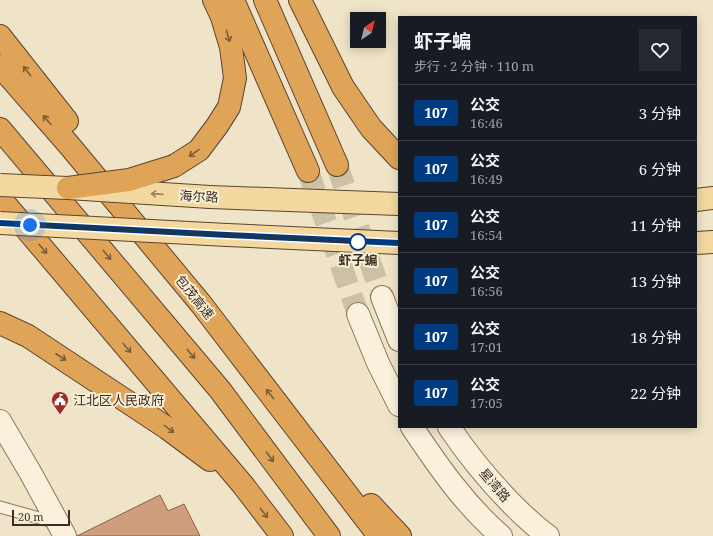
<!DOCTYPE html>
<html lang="zh">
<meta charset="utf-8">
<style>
:root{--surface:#171b24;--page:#242831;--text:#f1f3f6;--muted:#9ea1a6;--line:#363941}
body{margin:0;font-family:"Noto Serif","Noto Sans SC",serif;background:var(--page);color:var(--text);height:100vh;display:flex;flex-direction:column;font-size:15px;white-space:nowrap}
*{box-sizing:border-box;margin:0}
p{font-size:13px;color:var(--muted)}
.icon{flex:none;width:22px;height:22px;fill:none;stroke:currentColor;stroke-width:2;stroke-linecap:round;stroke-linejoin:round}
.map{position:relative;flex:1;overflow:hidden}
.sheet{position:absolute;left:398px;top:16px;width:299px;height:412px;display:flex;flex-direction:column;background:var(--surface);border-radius:0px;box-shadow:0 2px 10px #0003}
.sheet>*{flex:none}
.badge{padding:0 8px;border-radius:3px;font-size:14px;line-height:26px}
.needle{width:26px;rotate:35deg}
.buttons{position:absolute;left:350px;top:12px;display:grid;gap:8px}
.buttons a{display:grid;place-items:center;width:36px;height:36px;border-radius:0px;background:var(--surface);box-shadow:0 2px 10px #0003;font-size:20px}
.scale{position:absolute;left:12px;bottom:10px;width:58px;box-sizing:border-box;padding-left:4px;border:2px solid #3d2e20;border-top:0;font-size:11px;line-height:14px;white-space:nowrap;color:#3d2e20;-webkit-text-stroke:3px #f7eed8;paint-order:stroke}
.you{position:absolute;width:20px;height:20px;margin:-10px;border:3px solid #fff;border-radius:50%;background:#1a73e8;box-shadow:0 0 0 6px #1a73e833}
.map>.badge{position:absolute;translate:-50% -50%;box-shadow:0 0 0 2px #fff}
.round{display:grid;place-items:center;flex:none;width:42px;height:42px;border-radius:0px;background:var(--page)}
.head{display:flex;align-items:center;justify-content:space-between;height:68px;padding:0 16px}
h1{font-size:19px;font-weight:700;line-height:30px}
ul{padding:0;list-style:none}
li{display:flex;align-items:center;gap:12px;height:56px;padding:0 16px;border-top:1px solid var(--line)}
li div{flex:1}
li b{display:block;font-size:15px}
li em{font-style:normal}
li .badge{min-width:44px;font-weight:700;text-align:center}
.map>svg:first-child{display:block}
.building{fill:#cf9f7d;stroke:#8d5f41}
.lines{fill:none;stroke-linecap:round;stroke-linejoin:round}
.motorway-tunnel{stroke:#ccc0a6;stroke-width:22;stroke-dasharray:22 11;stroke-linecap:butt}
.service-casing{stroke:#8d765c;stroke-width:13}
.tertiary-casing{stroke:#8d765c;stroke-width:24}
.primary-casing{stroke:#5b4430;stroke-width:24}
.motorway-casing{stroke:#5b4430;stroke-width:24}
.service{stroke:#faf1dc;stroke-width:11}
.tertiary{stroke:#faf1dc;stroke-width:22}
.primary{stroke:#f3d9a0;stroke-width:22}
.motorway{stroke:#e0a458;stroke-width:22}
.primary-bridge-casing{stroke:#5b4430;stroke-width:24;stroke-linecap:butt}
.motorway-bridge-casing{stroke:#5b4430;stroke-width:24;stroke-linecap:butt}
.primary-bridge{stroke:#f3d9a0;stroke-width:22}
.motorway-bridge{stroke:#e0a458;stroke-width:22}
.oneway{stroke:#7e5d36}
.oneway2{stroke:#988460}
.line-casing{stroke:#fff;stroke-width:9}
.line{stroke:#003b80;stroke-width:6}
.walk{stroke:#3d2e20;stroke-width:4;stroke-dasharray:0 7.2}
.stop-dot{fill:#fff;stroke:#003b80;stroke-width:2}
.labels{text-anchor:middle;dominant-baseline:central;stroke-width:4;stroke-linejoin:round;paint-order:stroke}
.street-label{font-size:13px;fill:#3d2e20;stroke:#f7eed8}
.stop-label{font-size:13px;font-weight:bold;fill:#3d2e20;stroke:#f7eed8}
.poi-label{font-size:13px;fill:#3d2e20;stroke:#f7eed8;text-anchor:start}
</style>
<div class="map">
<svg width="713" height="536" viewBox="0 0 713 536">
<rect width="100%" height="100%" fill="#f0e4c8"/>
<path class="building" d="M160,495L168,511L184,504L200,536H77Z"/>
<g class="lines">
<g class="motorway-tunnel">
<path d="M337,165L382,297"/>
<path d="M308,171L358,314"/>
</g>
<defs>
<path id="service" d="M0,507L57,523"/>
<g id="tertiary">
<path d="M382,297L399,340"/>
<path d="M358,314L378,363L399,405"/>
<path d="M0,421L30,472L65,536"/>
<path d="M412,427C438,466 465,505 501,536"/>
<path d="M449,427C470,458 495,488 522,514C531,522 539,530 548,536"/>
</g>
<g id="primary">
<path d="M210,197L399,204"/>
<path d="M696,200L713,198"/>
<path d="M227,235L399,243"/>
<path d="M696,243L713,242"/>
</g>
<g id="motorway">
<path d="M233,0L308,171"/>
<path d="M265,0L337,165"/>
<path d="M300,0L343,87L371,128L399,158"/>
<path d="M0,36L67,121"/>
<path d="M0,66L69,145L201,304L379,536"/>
<path d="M0,129L220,390L329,536"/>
<path d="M174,166L199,150L217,126L229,107L235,78L231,47L222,17L214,0"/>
<path d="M0,198L243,485L282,536"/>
<path d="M0,323L28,336L167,428L210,460"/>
<path d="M371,505L400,536"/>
</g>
</defs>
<use href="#service" class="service-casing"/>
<use href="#tertiary" class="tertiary-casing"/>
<use href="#primary" class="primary-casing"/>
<use href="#motorway" class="motorway-casing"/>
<use href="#service" class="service"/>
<use href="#tertiary" class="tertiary"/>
<use href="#primary" class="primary"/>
<use href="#motorway" class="motorway"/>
<defs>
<g id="primary-bridge">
<path d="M0,185L68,188L210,197"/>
<path d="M0,223L227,235"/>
</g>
<path id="motorway-bridge" d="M68,188L129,180L174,166"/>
</defs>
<use href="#primary-bridge" class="primary-bridge-casing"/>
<use href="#motorway-bridge" class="motorway-bridge-casing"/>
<use href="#primary-bridge" class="primary-bridge"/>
<use href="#motorway-bridge" class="motorway-bridge"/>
</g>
<defs><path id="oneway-shaft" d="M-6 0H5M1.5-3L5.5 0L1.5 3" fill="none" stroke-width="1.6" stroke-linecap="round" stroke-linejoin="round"/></defs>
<g class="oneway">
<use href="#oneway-shaft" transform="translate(228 36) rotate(74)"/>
<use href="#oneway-shaft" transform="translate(27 71) rotate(-128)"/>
<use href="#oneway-shaft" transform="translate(47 120) rotate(-131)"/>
<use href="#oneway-shaft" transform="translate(194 153) rotate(145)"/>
<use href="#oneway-shaft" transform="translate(43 249) rotate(50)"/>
<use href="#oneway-shaft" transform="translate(107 255) rotate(50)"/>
<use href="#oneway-shaft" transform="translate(127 348) rotate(50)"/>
<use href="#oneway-shaft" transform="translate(191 354) rotate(50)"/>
<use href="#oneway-shaft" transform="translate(61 357) rotate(33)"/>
<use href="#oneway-shaft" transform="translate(270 394) rotate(-128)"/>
<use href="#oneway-shaft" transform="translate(169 429) rotate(36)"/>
<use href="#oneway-shaft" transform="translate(270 457) rotate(53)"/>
<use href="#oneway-shaft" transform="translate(264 513) rotate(52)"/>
</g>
<use class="oneway2" href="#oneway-shaft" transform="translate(157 194) rotate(-176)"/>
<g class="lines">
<defs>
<path id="line" d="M0,223L227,235L399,243"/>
</defs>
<use href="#line" class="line-casing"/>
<use href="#line" class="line"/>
<path class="walk" d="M30,225L358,242"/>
</g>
<defs>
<symbol id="civic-pin" viewBox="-11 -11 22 30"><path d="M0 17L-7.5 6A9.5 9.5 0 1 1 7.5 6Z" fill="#9e2a2b" stroke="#f7eed8"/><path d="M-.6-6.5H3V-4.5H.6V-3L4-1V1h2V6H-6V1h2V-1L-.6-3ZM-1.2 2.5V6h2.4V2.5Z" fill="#fff"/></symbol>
</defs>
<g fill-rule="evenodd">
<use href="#civic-pin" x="50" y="390" width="20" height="27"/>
</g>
<circle class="stop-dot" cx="358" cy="242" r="8"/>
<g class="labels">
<g class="street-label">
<text transform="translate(199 196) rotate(3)">海尔路</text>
<text transform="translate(195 297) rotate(51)">包茂高速</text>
<text transform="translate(495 485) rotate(49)">星湾路</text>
</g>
<g class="stop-label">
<text x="358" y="260">虾子蝙</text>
</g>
<g class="poi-label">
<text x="73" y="400">江北区人民政府</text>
</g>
</g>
</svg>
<div class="buttons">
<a><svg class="needle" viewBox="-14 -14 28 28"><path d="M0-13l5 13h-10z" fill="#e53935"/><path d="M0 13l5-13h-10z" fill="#9ea1a6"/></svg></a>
</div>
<div class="scale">20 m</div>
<div class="you" style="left:30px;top:225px"></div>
<section class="sheet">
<div class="head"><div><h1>虾子蝙</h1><p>步行 · 2 分钟 · 110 m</p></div><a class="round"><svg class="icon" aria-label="heart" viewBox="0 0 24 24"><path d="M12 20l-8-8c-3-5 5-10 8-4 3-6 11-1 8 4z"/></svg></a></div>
<ul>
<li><span class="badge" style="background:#003b80;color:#fff">107</span><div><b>公交</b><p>16:46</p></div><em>3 分钟</em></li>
<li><span class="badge" style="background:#003b80;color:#fff">107</span><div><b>公交</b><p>16:49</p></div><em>6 分钟</em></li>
<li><span class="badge" style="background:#003b80;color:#fff">107</span><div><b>公交</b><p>16:54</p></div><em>11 分钟</em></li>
<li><span class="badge" style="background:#003b80;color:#fff">107</span><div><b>公交</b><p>16:56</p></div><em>13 分钟</em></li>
<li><span class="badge" style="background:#003b80;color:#fff">107</span><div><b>公交</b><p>17:01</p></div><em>18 分钟</em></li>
<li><span class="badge" style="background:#003b80;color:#fff">107</span><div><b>公交</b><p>17:05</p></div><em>22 分钟</em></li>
</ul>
</section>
</div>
